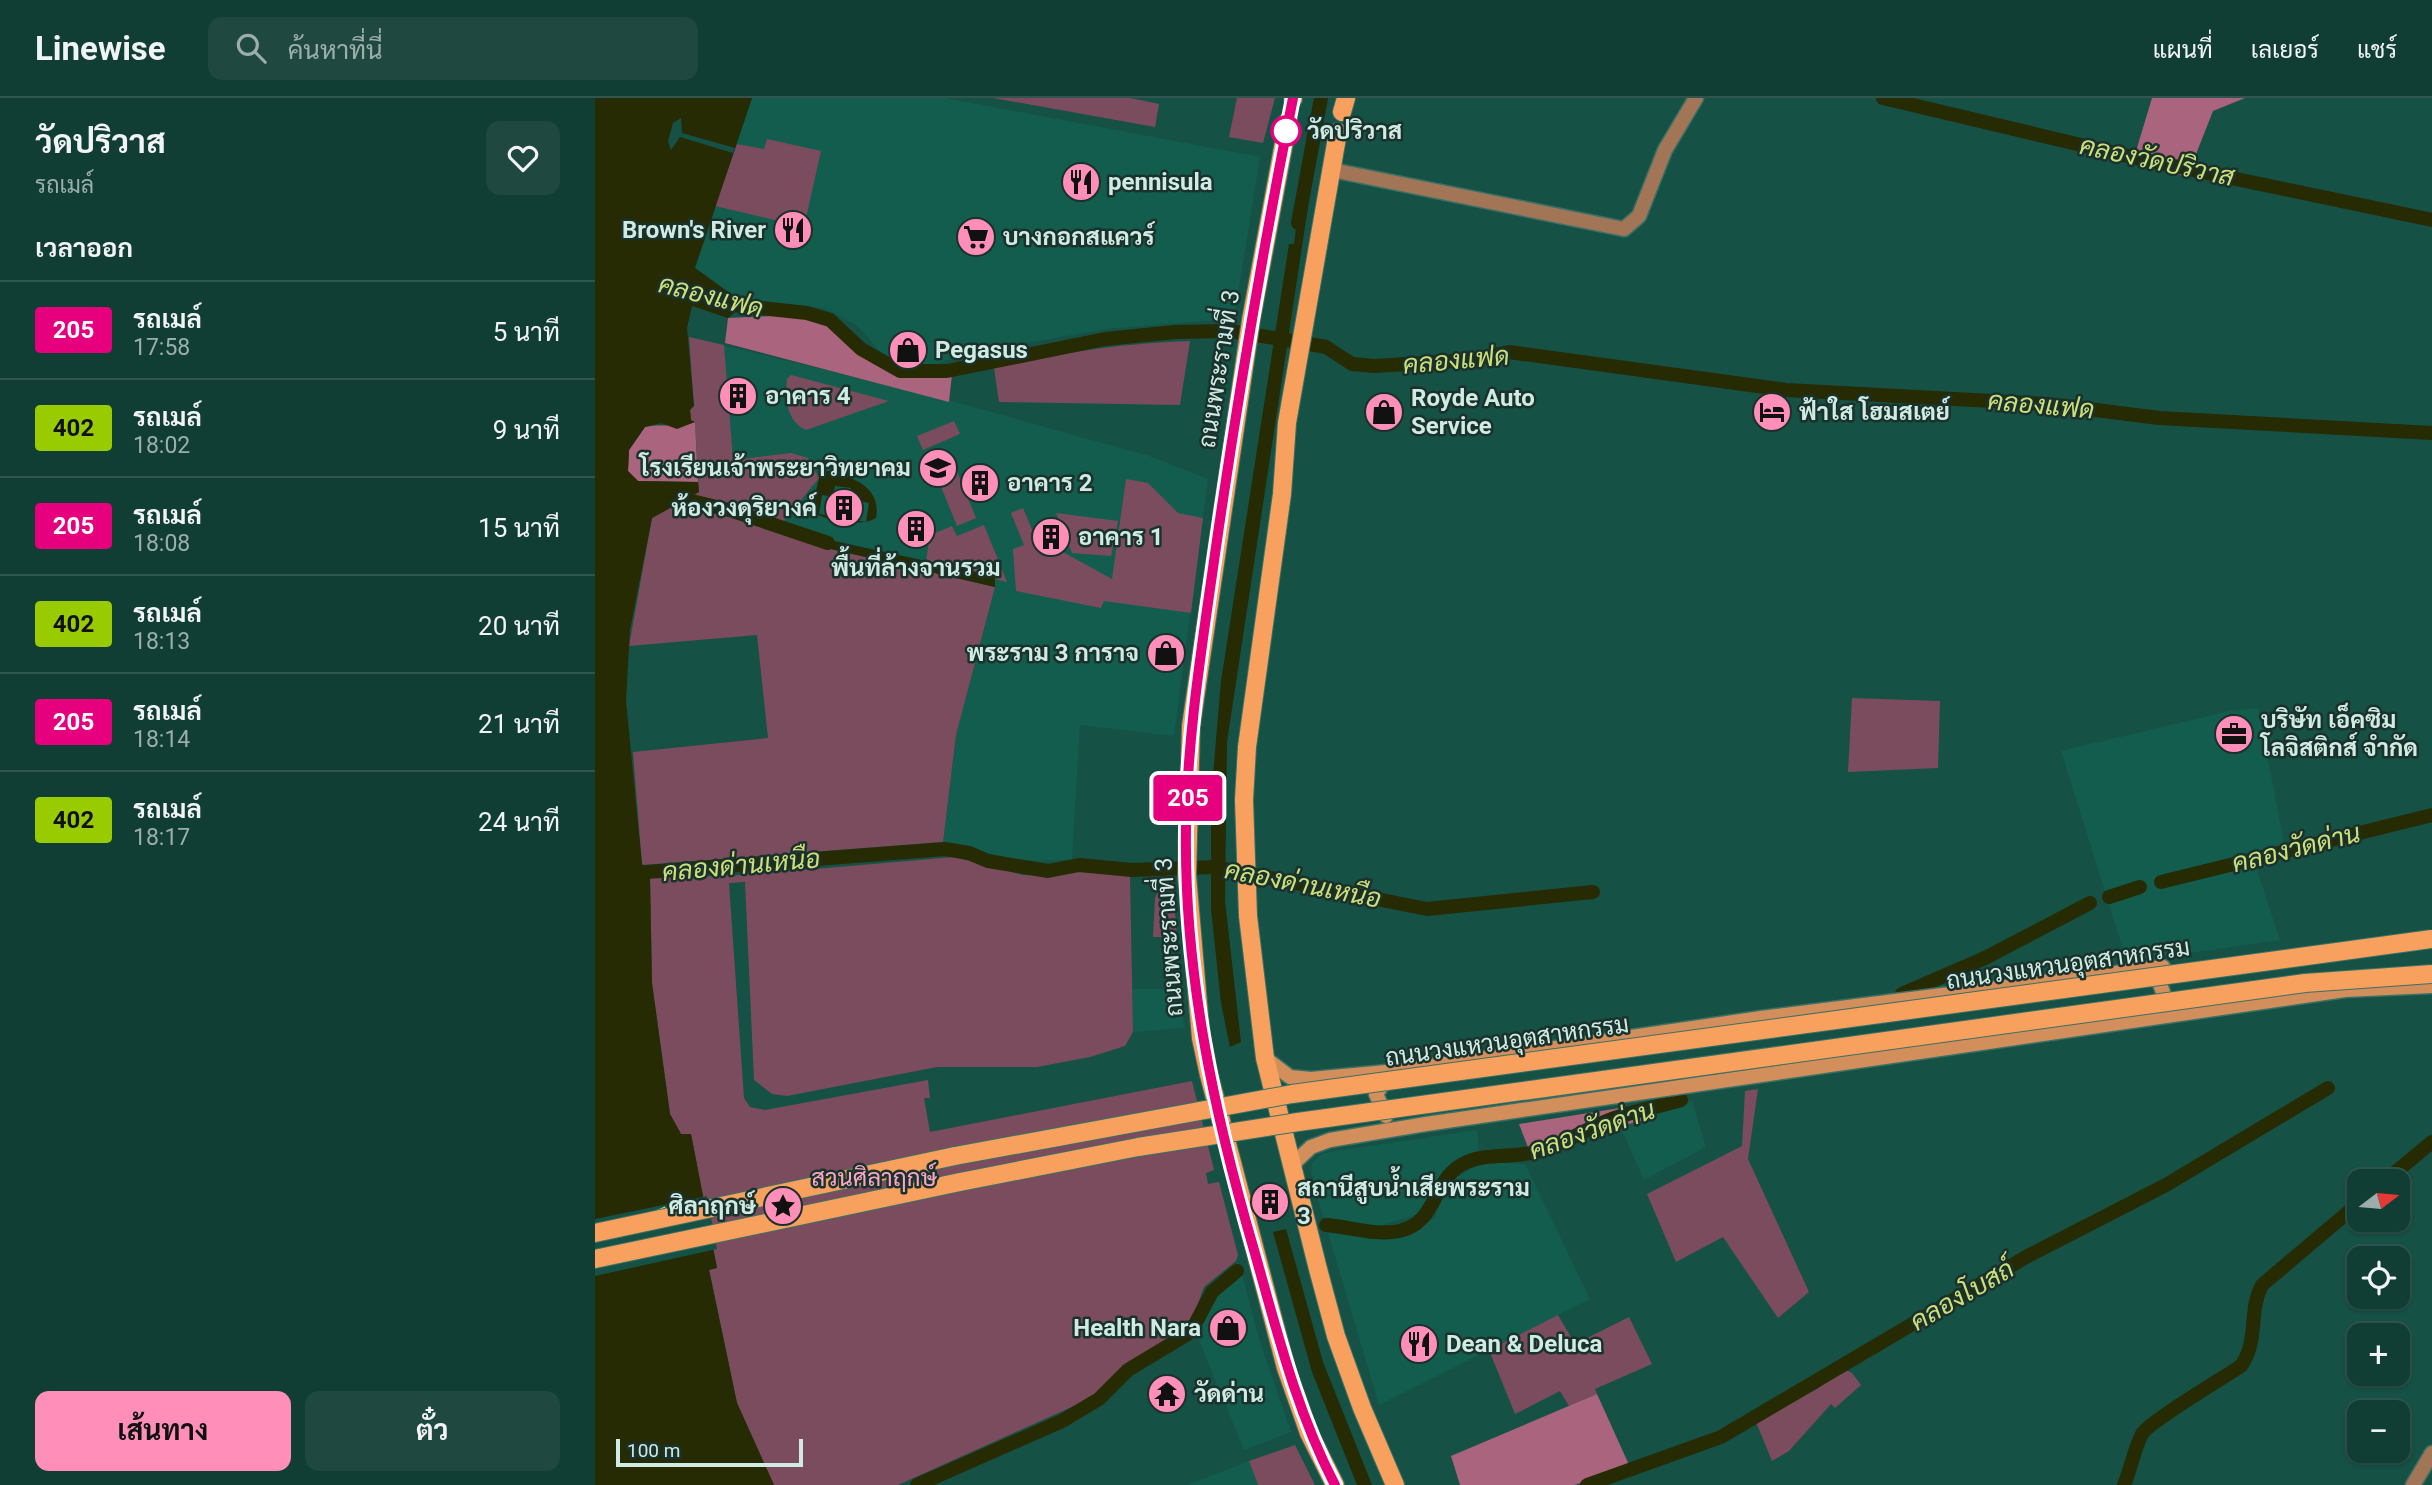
<!DOCTYPE html>
<html lang="th">
<meta charset="utf-8">
<style>
:root{--surface:#103d34;--page:#1e4840;--text:#f1f3f6;--muted:#9caeac;--line:#30564f;--accent:#ff8eb9}
body{margin:0;font-family:Roboto,Sarabun,sans-serif;background:var(--page);color:var(--text);height:100vh;display:flex;flex-direction:column;font-size:26px;white-space:nowrap}
*{box-sizing:border-box;margin:0}
p{font-size:23px;color:var(--muted)}
.icon{flex:none;width:38px;height:38px;fill:none;stroke:currentColor;stroke-width:2;stroke-linecap:round;stroke-linejoin:round}
.map{position:relative;flex:1;overflow:hidden}
.panel{display:flex;flex-direction:column;background:var(--surface);width:595px}
.panel>*{flex:none}
.badge{padding:0 14px;border-radius:5px;font-size:24px;line-height:46px}
.needle{width:46px;rotate:74deg}
.buttons{position:absolute;left:1752px;top:1071px;display:grid;gap:14px}
.buttons a{display:grid;place-items:center;width:63px;height:63px;border-radius:14px;background:var(--surface);box-shadow:0 2px 5px #0004,0 0 0 2px var(--line);font-size:35px}
.scale{position:absolute;left:21px;bottom:18px;width:187px;box-sizing:border-box;padding-left:7px;border:4px solid #cfebe3;border-top:0;font-size:19px;line-height:24px;white-space:nowrap;color:#cfebe3;-webkit-text-stroke:5px #1a312c;paint-order:stroke}
.map>.badge{position:absolute;translate:-50% -50%;box-shadow:0 0 0 4px #fff}
h2{padding:0 35px;font-size:26px;line-height:63px}
.round{display:grid;place-items:center;flex:none;width:74px;height:74px;border-radius:14px;background:var(--page)}
.head{display:flex;align-items:center;justify-content:space-between;height:119px;padding:0 35px}
h1{font-size:33px;font-weight:700;line-height:52px}
.button{display:flex;gap:14px;margin-top:auto;padding:14px 35px}
.button a{flex:1;height:80px;border-radius:14px;background:var(--accent);color:#111;font-size:28px;font-weight:700;line-height:80px;text-align:center}
.button a+a{background:var(--page);color:var(--text)}
ul{padding:0;list-style:none}
li{display:flex;align-items:center;gap:21px;height:98px;padding:0 35px;border-top:2px solid var(--line)}
li div{flex:1}
li b{display:block;font-size:26px}
li em{font-style:normal}
li .badge{min-width:77px;font-weight:700;text-align:center}
header{display:flex;align-items:center;gap:42px;box-sizing:border-box;height:98px;padding:0 35px;background:var(--surface);border-bottom:2px solid var(--line)}
header strong{font-size:33px}
nav{display:flex;gap:38px;margin-inline-start:auto;font-size:24px}
.search{width:490px;height:63px;background:var(--page);display:flex;align-items:center;gap:18px;box-sizing:border-box;padding:0 24px;border-radius:14px;color:var(--muted);font-size:26px}
main{display:flex;flex:1;min-height:0}
.map>svg:first-child{display:block}
.built{fill:#135d4f}
.green{fill:#7b4c5d}
.forest{fill:#ab647e}
.water{fill:#262b04;fill-rule:evenodd}
.pier{fill:#165145}
.lines{fill:none;stroke-linecap:round;stroke-linejoin:round}
.canal{stroke:#262b04;stroke-width:14}
.ferry{stroke:#cedf7a;stroke-width:2;stroke-dasharray:9 7;stroke-linecap:butt}
.tertiary-casing{stroke:#3b7065;stroke-width:17}
.secondary-casing{stroke:#3b7065;stroke-width:17}
.primary-casing{stroke:#3b7065;stroke-width:20}
.tertiary{stroke:#a17556;stroke-width:14}
.secondary{stroke:#d28e5b;stroke-width:14}
.primary{stroke:#f8a05d;stroke-width:18}
.primary-bridge-casing{stroke:#3b7065;stroke-width:20;stroke-linecap:butt}
.primary-bridge{stroke:#f8a05d;stroke-width:18}
.line-casing{stroke:#fff;stroke-width:16}
.line{stroke:#e6007e;stroke-width:10}
.stop-dot{fill:#fff;stroke:#e6007e;stroke-width:3.5}
.labels{text-anchor:middle;dominant-baseline:central;stroke-width:5;stroke-linejoin:round;paint-order:stroke}
.stop-label{font-size:24px;font-weight:bold;fill:#cfebe3;stroke:#1a312c;text-anchor:start}
.poi-label{font-size:24px;font-weight:bold;fill:#cfebe3;stroke:#1a312c;text-anchor:start}
.street-label{font-size:24px;fill:#cfebe3;stroke:#1a312c}
.park-label{font-size:24px;fill:#f9a7c4;stroke:#1a312c}
.water-label{font-size:26px;font-style:italic;fill:#cedf7a;stroke:#1a312c}
</style>
<header>
<strong>Linewise</strong>
<div class="search"><svg class="icon" aria-label="search" viewBox="0 0 24 24"><circle cx="10" cy="10" r="6"/><path d="M15 15l6 6"/></svg>ค้นหาที่นี่</div>
<nav><a>แผนที่</a><a>เลเยอร์</a><a>แชร์</a></nav>
</header>
<main>
<section class="panel">
<div class="head"><div><h1>วัดปริวาส</h1><p>รถเมล์</p></div><a class="round"><svg class="icon" aria-label="heart" viewBox="0 0 24 24"><path d="M12 20l-8-8c-3-5 5-10 8-4 3-6 11-1 8 4z"/></svg></a></div>
<h2>เวลาออก</h2>
<ul>
<li><span class="badge" style="background:#e6007e;color:#fff">205</span><div><b>รถเมล์</b><p>17:58</p></div><em>5 นาที</em></li>
<li><span class="badge" style="background:#9c0;color:#111">402</span><div><b>รถเมล์</b><p>18:02</p></div><em>9 นาที</em></li>
<li><span class="badge" style="background:#e6007e;color:#fff">205</span><div><b>รถเมล์</b><p>18:08</p></div><em>15 นาที</em></li>
<li><span class="badge" style="background:#9c0;color:#111">402</span><div><b>รถเมล์</b><p>18:13</p></div><em>20 นาที</em></li>
<li><span class="badge" style="background:#e6007e;color:#fff">205</span><div><b>รถเมล์</b><p>18:14</p></div><em>21 นาที</em></li>
<li><span class="badge" style="background:#9c0;color:#111">402</span><div><b>รถเมล์</b><p>18:17</p></div><em>24 นาที</em></li>
</ul>
<div class="button"><a>เส้นทาง</a><a>ตั๋ว</a></div>
</section>
<div class="map">
<svg width="1837" height="1387" viewBox="0 0 1837 1387">
<rect width="100%" height="100%" fill="#165145"/>
<g class="built">
<path d="M157,0H350L665,59L639,221L519,230L367,256L331,271L304,270L292,262L263,228L229,210L150,206L100,170Z"/>
<path d="M94,239L338,298L554,358L613,381L579,638L485,627L477,762L417,763L348,744L361,637L400,489L399,478L216,438L154,407L99,308Z"/>
<path d="M1663,610L1692,760L1661,769L1685,842L1532,864L1466,653L1635,613Z"/>
<path d="M537,891H586L589,930L538,934Z"/>
<path d="M1097,1003L1111,1049L1049,1082L1025,1028L1055,1020Z"/>
<path d="M882,1032L884,1051L853,1069L828,1115L783,1128L728,1119L716,1074L717,1065L728,1055Z"/>
<path d="M888,1064L930,1066L995,1201L784,1307L733,1135L786,1141L804,1138L839,1121L854,1084Z"/>
<path d="M647,1175L664,1241L696,1334L649,1352L602,1237L621,1196Z"/>
<path d="M654,1363L663,1387H592Z"/>
</g>
<g class="green">
<path d="M398,0H535L564,6L560,29Z"/>
<path d="M642,0H680L668,45L634,39Z"/>
<path d="M172,41L226,53L209,129L120,108L142,46L169,51Z"/>
<path d="M94,239L129,247L138,362L196,355L213,360L224,380L188,424L216,438L215,444L236,451L400,489L361,637L348,744L47,767L38,654L173,640L162,537L34,548L57,420L104,394L100,325L96,322L95,312L99,308Z"/>
<path d="M595,243L585,307L404,304L399,270C464,255 528,245 595,243Z"/>
<path d="M196,277L294,303L211,332C191,323 190,300 192,281Z"/>
<path d="M359,323L365,336L328,352L322,338Z"/>
<path d="M359,366L381,420L362,428L340,374Z"/>
<path d="M531,381L553,385L583,415L608,420L596,515L509,503L506,510L421,493L418,451L429,447L416,415L428,410L442,443L446,442L517,481Z"/>
<path d="M461,415L523,423L516,458L477,455Z"/>
<path d="M389,427L412,484L331,463L335,437L357,428L362,438Z"/>
<path d="M1257,600L1345,603L1343,670L1253,674Z"/>
<path d="M359,759L428,777L449,778L483,772L535,776L538,934L530,948L495,959L442,969H342L192,998L177,996L159,982L150,784L134,785L149,1000L155,1009L170,1012L333,982L335,1000H329L335,1034L597,983L619,1072L611,1075L613,1086L624,1084L643,1157L641,1163L609,1189L597,1222L569,1244L533,1264L503,1297L303,1387H179L142,1305L114,1171L122,1170L96,1036H86L75,1016L57,885L55,780L148,777Z"/>
<path d="M571,777H577L582,839H558L560,800Z"/>
<path d="M1163,991L1153,1061L1214,1194L1183,1220L1128,1139L1081,1164L1052,1096L1147,1048L1150,993Z"/>
<path d="M963,1217L980,1246L1034,1219L1057,1266L1000,1291L1002,1296L974,1308L965,1293L920,1316L894,1252Z"/>
<path d="M1249,1271L1257,1275L1266,1287L1240,1310L1236,1306L1194,1353L1177,1363L1161,1324L1222,1291Z"/>
<path d="M700,1347L720,1387H663L654,1363Z"/>
</g>
<g class="forest">
<path d="M1557,0H1650L1618,13L1592,79L1538,63Z"/>
<path d="M199,217L236,229L271,258L307,277L357,276L354,304L130,245L133,220Z"/>
<path d="M100,324L103,384L43,383L33,373L34,352L50,329C70,325 80,331 100,324Z"/>
<path d="M1050,1006L1055,1021L1025,1028L1018,1024L987,1038L934,1052L924,1026Z"/>
<path d="M1002,1296L1035,1369L979,1387H865L856,1358Z"/>
</g>
<g class="water">
<path d="M0,0H157L100,170L150,206L133,220L97,208L92,230L99,308L95,312L96,322L100,324L82,331L66,325L50,329L34,352L33,373L43,383L103,384L104,394L57,420L35,532L31,603L47,766L55,780L57,885L75,1016L86,1036H96L122,1170L114,1172L142,1305L179,1387H0Z"/>
<path d="M704,108L713,109L632,644L630,803L646,944L635,949L626,905L616,811V701L626,583L694,146H699Z"/>
<path d="M232,373C257,378 287,389 281,420C264,430 232,423 216,413L224,380ZM240,388L256,390L254,401L274,405L271,424L224,416L227,397L238,399Z"/>
<path d="M216,438L400,478V489L236,451L215,444Z"/>
<path d="M691,1131L728,1264L777,1387H762L717,1274L678,1134Z"/>
</g>
<g class="pier">
<path d="M86,20L87,35L140,50L138,55L85,39L76,52L73,43L78,25Z"/>
<path d="M661,996L676,1051L654,1054L640,999Z"/>
<path d="M112,1098L122,1151L0,1178V1121Z"/>
</g>
<g class="lines">
<g class="canal">
<path d="M1288,0L1541,60L1837,122"/>
<path d="M703,125L726,0"/>
<path d="M129,206L212,215L235,222L266,251L305,273H352L510,241L580,234L635,233L686,241L731,249L757,266L779,268L875,262L914,254L1191,292L1453,306L1564,320L1837,335"/>
<path d="M72,397L138,413L233,445"/>
<path d="M0,778L350,751L374,755L393,763L453,773L484,767L537,772L620,769L832,811L998,794"/>
<path d="M1566,784L1837,717"/>
<path d="M1514,799L1545,789"/>
<path d="M1307,896L1390,860L1495,805"/>
<path d="M1790,1083L1837,1044"/>
<path d="M731,1127C756,1129 780,1138 805,1133C844,1124 837,1078 872,1064C893,1055 918,1060 941,1054C966,1048 990,1031 1014,1022C1037,1013 1063,1009 1086,1002"/>
<path d="M322,1387L467,1323L504,1301L533,1272L591,1237L599,1228L617,1194L642,1173"/>
<path d="M992,1387L1126,1339L1431,1159L1571,1087L1733,990"/>
<path d="M1529,1387C1536,1371 1539,1351 1547,1336C1555,1323 1628,1280 1646,1268C1664,1243 1653,1213 1667,1187L1764,1105"/>
</g>
<path class="ferry" d="M62,1113L86,1103"/>
<defs>
<g id="tertiary">
<path d="M737,72L1029,131L1044,118L1070,52L1101,0"/>
<path d="M1818,1387L1837,1355"/>
</g>
<g id="secondary">
<path d="M1554,874L1561,876L1568,894L1566,913"/>
<path d="M670,960L695,979L716,981L802,973L1166,920L1568,869"/>
<path d="M791,1018L781,996L793,979"/>
<path d="M697,1067L716,1049L735,1042L831,1026L1750,892L1837,888"/>
</g>
<g id="primary">
<path d="M698,1V0"/>
<path d="M747,14L751,0"/>
<path d="M693,23L656,222L596,628L592,777L606,940L614,977L691,1270L714,1335L740,1387"/>
<path d="M743,34L692,325L687,396L652,649L649,702L653,818L670,960L723,1171L741,1238L767,1310L800,1387"/>
<path d="M0,1135L360,1058"/>
<path d="M0,1161L365,1084"/>
</g>
</defs>
<use href="#tertiary" class="tertiary-casing"/>
<use href="#secondary" class="secondary-casing"/>
<use href="#primary" class="primary-casing"/>
<use href="#tertiary" class="tertiary"/>
<use href="#secondary" class="secondary"/>
<use href="#primary" class="primary"/>
<defs>
<g id="primary-bridge">
<path d="M360,1058L697,996L1837,841"/>
<path d="M365,1084L543,1049L703,1024L1710,885L1837,876"/>
</g>
</defs>
<use href="#primary-bridge" class="primary-bridge-casing"/>
<use href="#primary-bridge" class="primary-bridge"/>
</g>
<g class="lines">
<defs>
<path id="line" d="M698,0C668,151 642,303 620,456C607,548 592,639 591,732C589,876 619,1015 659,1152C682,1233 701,1312 740,1387"/>
</defs>
<use href="#line" class="line-casing"/>
<use href="#line" class="line"/>
</g>
<defs>
<symbol id="restaurant-disc" viewBox="-11 -11 22 22"><circle r="9.5" fill="#ff8eb9" stroke="#1a312c"/><path d="M-5-6h1v4h1v-4h1v4h1v-4h1v5L-1.5 .5V6h-2V.5L-5-1ZM5-6V6H3V1.5H1.5Q1.5-4 5-6Z" fill="#111"/></symbol>
<symbol id="supermarket-disc" viewBox="-11 -11 22 22"><circle r="9.5" fill="#ff8eb9" stroke="#1a312c"/><path d="M-6-5.5h2.5l.6 2H6L4.5 2H-2.5L-4.4-4H-6ZM-1.5 3.2a1.3 1.3 0 1 0 .1 0ZM3 3.2a1.3 1.3 0 1 0 .1 0Z" fill="#111"/></symbol>
<symbol id="shop-disc" viewBox="-11 -11 22 22"><circle r="9.5" fill="#ff8eb9" stroke="#1a312c"/><path d="M-5-2.5h2.3a2.7 3.5 0 0 1 5.4 0H5L5.5 6h-11ZM-1.5-2.5h3a1.5 2.3 0 0 0-3 0Z" fill="#111"/></symbol>
<symbol id="building-disc" viewBox="-11 -11 22 22"><circle r="9.5" fill="#ff8eb9" stroke="#1a312c"/><path d="M-4-6H4V6H1V3H-1V6H-4ZM-2.5-4.3h1.7v1.8h-1.7ZM.8-4.3h1.7v1.8H.8ZM-2.5-1h1.7V.8h-1.7ZM.8-1h1.7V.8H.8Z" fill="#111"/></symbol>
<symbol id="hotel-disc" viewBox="-11 -11 22 22"><circle r="9.5" fill="#ff8eb9" stroke="#1a312c"/><path d="M-6-4.5h1.5V1H6V5H4.5V3h-9V5H-6ZM-4 0a1.8 1.8 0 1 1 3.6 0ZM.5 0V-2.5h3Q6-2.5 6 0Z" fill="#111"/></symbol>
<symbol id="school-disc" viewBox="-11 -11 22 22"><circle r="9.5" fill="#ff8eb9" stroke="#1a312c"/><path d="M0-5L7-2L0 1L-7-2ZM-4 1L0 2.5L4 1V4Q0 6-4 4Z" fill="#111"/></symbol>
<symbol id="office-disc" viewBox="-11 -11 22 22"><circle r="9.5" fill="#ff8eb9" stroke="#1a312c"/><path d="M-6-3h4V-5.5h4V-3h4V5H-6ZM-1-4.5V-3h2v-1.5ZM-6 0V1H6V0Z" fill="#111"/></symbol>
<symbol id="sight-disc" viewBox="-11 -11 22 22"><circle r="9.5" fill="#ff8eb9" stroke="#1a312c"/><path d="M0-6L1.8-2.2L6-1.7L2.9 1.2L3.7 5.4L0 3.3L-3.7 5.4L-2.9 1.2L-6-1.7L-1.8-2.2Z" fill="#111"/></symbol>
<symbol id="temple-disc" viewBox="-11 -11 22 22"><circle r="9.5" fill="#ff8eb9" stroke="#1a312c"/><path d="M0-6L5-2H3V0L6.5 2.5H4V6H1.5V3h-3V6H-4V2.5H-6.5L-3 0V-2H-5Z" fill="#111"/></symbol>
</defs>
<g fill-rule="evenodd">
<use href="#restaurant-disc" x="464" y="62" width="44" height="44"/>
<use href="#restaurant-disc" x="176" y="110" width="44" height="44"/>
<use href="#supermarket-disc" x="359" y="117" width="44" height="44"/>
<use href="#shop-disc" x="291" y="230" width="44" height="44"/>
<use href="#building-disc" x="121" y="276" width="44" height="44"/>
<use href="#shop-disc" x="767" y="292" width="44" height="44"/>
<use href="#hotel-disc" x="1155" y="292" width="44" height="44"/>
<use href="#school-disc" x="321" y="348" width="44" height="44"/>
<use href="#building-disc" x="363" y="363" width="44" height="44"/>
<use href="#building-disc" x="227" y="388" width="44" height="44"/>
<use href="#building-disc" x="299" y="409" width="44" height="44"/>
<use href="#building-disc" x="434" y="417" width="44" height="44"/>
<use href="#shop-disc" x="549" y="533" width="44" height="44"/>
<use href="#office-disc" x="1617" y="614" width="44" height="44"/>
<use href="#building-disc" x="653" y="1082" width="44" height="44"/>
<use href="#sight-disc" x="166" y="1086" width="44" height="44"/>
<use href="#shop-disc" x="611" y="1208" width="44" height="44"/>
<use href="#restaurant-disc" x="802" y="1224" width="44" height="44"/>
<use href="#temple-disc" x="550" y="1274" width="44" height="44"/>
</g>
<circle class="stop-dot" cx="691" cy="33" r="14"/>
<g class="labels">
<g class="stop-label">
<text x="712" y="33">วัดปริวาส</text>
</g>
<g class="poi-label">
<text x="513" y="84">pennisula</text>
<text x="171" y="132" text-anchor="end">Brown's River</text>
<text x="408" y="139">บางกอกสแควร์</text>
<text x="340" y="252">Pegasus</text>
<text x="170" y="298">อาคาร 4</text>
<text x="816" y="300">Royde Auto<tspan x="816" dy="28">Service</tspan></text>
<text x="1204" y="314">ฟ้าใส โฮมสเตย์</text>
<text x="316" y="370" text-anchor="end">โรงเรียนเจ้าพระยาวิทยาคม</text>
<text x="412" y="385">อาคาร 2</text>
<text x="222" y="410" text-anchor="end">ห้องวงดุริยางค์</text>
<text x="483" y="439">อาคาร 1</text>
<text x="321" y="470" text-anchor="middle">พื้นที่ล้างจานรวม</text>
<text x="544" y="555" text-anchor="end">พระราม 3 การาจ</text>
<text x="1666" y="622">บริษัท เอ็คซิม<tspan x="1666" dy="28">โลจิสติกส์ จำกัด</tspan></text>
<text x="702" y="1090">สถานีสูบน้ำเสียพระราม<tspan x="702" dy="28">3</tspan></text>
<text x="161" y="1108" text-anchor="end">ศิลาฤกษ์</text>
<text x="606" y="1230" text-anchor="end">Health Nara</text>
<text x="851" y="1246">Dean &amp; Deluca</text>
<text x="599" y="1296">วัดด่าน</text>
</g>
<g class="street-label">
<text transform="translate(624 271) rotate(-81)">ถนนพระรามที่ 3</text>
<text transform="translate(574 839) rotate(-94)">ถนนพระรามที่ 3</text>
<text transform="translate(1473 866) rotate(-8)">ถนนวงแหวนอุตสาหกรรม</text>
<text transform="translate(912 943) rotate(-8)">ถนนวงแหวนอุตสาหกรรม</text>
</g>
<g class="park-label">
<text x="279" y="1080">สวนศิลาฤกษ์</text>
</g>
<g class="water-label">
<text transform="translate(1562 63) rotate(12)">คลองวัดปริวาส</text>
<text transform="translate(116 198) rotate(14)">คลองแฟด</text>
<text transform="translate(861 262) rotate(-5)">คลองแฟด</text>
<text transform="translate(1446 307) rotate(5)">คลองแฟด</text>
<text transform="translate(1701 750) rotate(-14)">คลองวัดด่าน</text>
<text transform="translate(146 767) rotate(-5)">คลองด่านเหนือ</text>
<text transform="translate(708 786) rotate(11)">คลองด่านเหนือ</text>
<text transform="translate(997 1032) rotate(-19)">คลองวัดด่าน</text>
<text transform="translate(1367 1197) rotate(-30)">คลองโบสถ์</text>
</g>
</g>
</svg>
<div class="buttons">
<a><svg class="needle" viewBox="-14 -14 28 28"><path d="M0-13l5 13h-10z" fill="#e53935"/><path d="M0 13l5-13h-10z" fill="#9caeac"/></svg></a>
<a><svg class="icon" aria-label="locate" viewBox="0 0 24 24"><circle cx="12" cy="12" r="6"/><path d="M12 2v4M12 18v4M2 12h4M18 12h4"/></svg></a>
<a>+</a>
<a>−</a>
</div>
<div class="scale">100 m</div>
<b class="badge" style="left:593px;top:700px;background:#e6007e;color:#fff">205</b>
</div>
</main>
